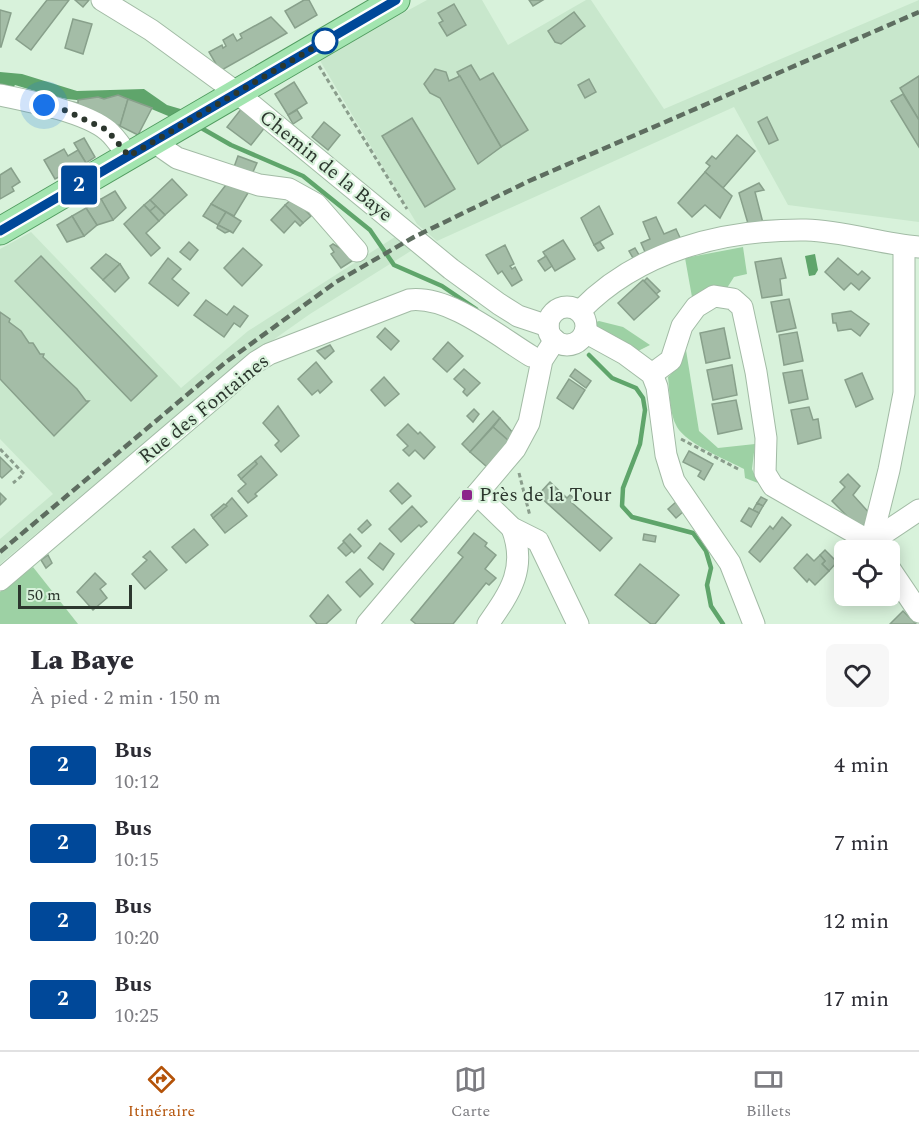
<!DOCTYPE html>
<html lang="fr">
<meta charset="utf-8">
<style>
:root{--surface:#fff;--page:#f7f7f7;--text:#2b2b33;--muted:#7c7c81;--line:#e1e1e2;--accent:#b45309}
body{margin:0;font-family:Spectral,serif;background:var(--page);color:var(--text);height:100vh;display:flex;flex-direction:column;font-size:22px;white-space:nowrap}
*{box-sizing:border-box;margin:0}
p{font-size:20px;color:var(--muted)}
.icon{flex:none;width:33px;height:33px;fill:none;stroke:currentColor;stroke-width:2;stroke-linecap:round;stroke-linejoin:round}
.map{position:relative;height:624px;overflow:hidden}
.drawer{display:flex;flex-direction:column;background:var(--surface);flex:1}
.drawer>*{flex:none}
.badge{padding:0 12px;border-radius:4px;font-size:21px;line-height:39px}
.tools{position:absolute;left:834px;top:540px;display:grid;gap:12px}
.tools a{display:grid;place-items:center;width:66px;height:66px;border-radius:9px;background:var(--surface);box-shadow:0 3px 15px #0003;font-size:30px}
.scale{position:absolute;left:18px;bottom:15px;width:114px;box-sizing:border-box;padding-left:6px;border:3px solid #2c372e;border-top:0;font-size:16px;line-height:21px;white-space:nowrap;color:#2c372e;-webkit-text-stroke:4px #d8f2db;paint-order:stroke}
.you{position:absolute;width:30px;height:30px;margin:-15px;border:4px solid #fff;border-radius:50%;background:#1a73e8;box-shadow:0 0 0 9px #1a73e833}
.map>.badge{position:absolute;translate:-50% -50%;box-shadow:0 0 0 3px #fff}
.round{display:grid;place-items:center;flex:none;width:63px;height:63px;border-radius:9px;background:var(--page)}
.headline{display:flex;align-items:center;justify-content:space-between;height:102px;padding:0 30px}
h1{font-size:28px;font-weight:800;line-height:45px}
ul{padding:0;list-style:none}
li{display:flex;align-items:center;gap:18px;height:78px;padding:0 30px}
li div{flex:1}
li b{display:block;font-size:22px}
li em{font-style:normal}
li .badge{min-width:66px;font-weight:700;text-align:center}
.menu{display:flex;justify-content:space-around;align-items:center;height:84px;border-top:2px solid var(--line);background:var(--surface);font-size:16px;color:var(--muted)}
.menu a{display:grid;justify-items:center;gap:3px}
.menu .on{color:var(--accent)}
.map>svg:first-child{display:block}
.built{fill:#c8e7cc}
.green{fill:#9dd1a4}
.water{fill:#5fa56b}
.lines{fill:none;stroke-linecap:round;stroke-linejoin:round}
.stream{stroke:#5fa56b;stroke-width:4.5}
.building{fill:#a4bda7;stroke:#88a08b;stroke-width:1.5}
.minor-casing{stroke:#a2bba5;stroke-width:23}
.major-casing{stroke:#529c61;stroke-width:29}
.path{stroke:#8a9d8c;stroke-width:3;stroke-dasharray:4.5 3;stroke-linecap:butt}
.minor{stroke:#fff;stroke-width:21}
.major{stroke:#a3e5b0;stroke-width:27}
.rail{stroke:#5e6d60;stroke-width:4.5;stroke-dasharray:9 4.5;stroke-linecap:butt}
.line-casing{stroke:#fff;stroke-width:14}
.line{stroke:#004899;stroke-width:9}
.walk{stroke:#2c372e;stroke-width:6;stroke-dasharray:0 10.8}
.stop-dot{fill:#fff;stroke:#004899;stroke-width:3}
.poi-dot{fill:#8c258b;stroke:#d8f2db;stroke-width:2}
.labels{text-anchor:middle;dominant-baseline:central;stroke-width:4.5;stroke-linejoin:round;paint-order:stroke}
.street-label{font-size:20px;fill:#2c372e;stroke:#d8f2db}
.poi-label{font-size:20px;fill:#2c372e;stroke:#d8f2db;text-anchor:start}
</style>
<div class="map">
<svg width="919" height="624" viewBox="0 0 919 624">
<rect width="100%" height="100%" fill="#d8f2db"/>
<g class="built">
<path d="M427,0H482L508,45L586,0H591L664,109L919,0V222L788,205L734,107L437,241L417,224L319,59Z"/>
<path d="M31,232L181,388L248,331L398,235L414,249L310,314L232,369L0,564V539L53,494L0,439V249Z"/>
</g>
<g class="green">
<path d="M743,247L747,274L734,277L727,288L708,289L692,297L685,258Z"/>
<path d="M599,321L623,327L650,345L638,351L595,328L596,322Z"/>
<path d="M686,350L699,431L718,448L755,444L752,469L758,483L745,478L744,469C727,460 687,444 677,427C669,413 670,393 668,377L676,369Z"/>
<path d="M33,567L78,624H0V592Z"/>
</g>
<g class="water">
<path d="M0,72L22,74L77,91L144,89L167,105L184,110L173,118L118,95C81,107 55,97 15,85L11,91L0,89Z"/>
<path d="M815,254L818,270L815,275L809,276L805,256Z"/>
</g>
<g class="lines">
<g class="stream">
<path d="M203,129L231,145L303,176L370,230L394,265L442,286L476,309"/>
<path d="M589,355L612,378L636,388L643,398L645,410L640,444L623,488L622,506L632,517L693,533L706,551L711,568L707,585L711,606L723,624"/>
</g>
</g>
<g class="building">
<path d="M47,0H69L31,50L16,39Z"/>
<path d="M75,0H89L83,7Z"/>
<path d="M304,0H309L317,15L295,28L285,11Z"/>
<path d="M529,0H543L533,6Z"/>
<path d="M454,4L466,25L447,36L439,23L443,21L438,13Z"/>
<path d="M0,10L11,13L1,47H0Z"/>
<path d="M574,12L585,26L561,44L555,42L548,31Z"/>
<path d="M271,17L287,33L220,71L209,52L222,45L223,48L226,46L223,40L233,34L237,41L242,38L240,34Z"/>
<path d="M73,19L92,24L83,54L65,48Z"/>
<path d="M471,65L480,80L493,73L528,130L501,147L457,72Z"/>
<path d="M435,69L446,72L449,81L460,76L501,147L478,164L440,98L430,93L424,84Z"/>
<path d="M919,76V120L900,88Z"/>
<path d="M589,79L596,92L585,98L578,85Z"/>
<path d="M294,82L307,103L288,115L275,94Z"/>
<path d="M903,94L919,120V147L891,101Z"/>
<path d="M118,95L128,99L120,126L76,108L72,102L78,103V100L98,97L104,99Z"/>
<path d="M128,99L152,108L138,135L120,126Z"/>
<path d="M242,108L266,126L251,145L227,127Z"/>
<path d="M297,110L302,118L293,124L288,115Z"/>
<path d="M767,117L778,140L769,144L758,122Z"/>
<path d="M412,118L455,189L425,207L382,136Z"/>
<path d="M324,122L340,135L328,150L312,137Z"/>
<path d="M737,135L755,151L723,188L705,172L710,166L706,163L712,156L716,159Z"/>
<path d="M84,138L95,157L86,163L74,143Z"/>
<path d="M64,149L68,156L78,150L86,163L55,179L44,160Z"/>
<path d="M238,156L257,163L252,174L234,167Z"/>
<path d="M11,168L20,182L12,187L14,191L0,199V175Z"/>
<path d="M705,172L732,196L720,218L705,205L692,217L678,203Z"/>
<path d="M172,179L187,195L165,215L150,200Z"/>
<path d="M229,181L248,193L234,216L211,204Z"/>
<path d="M759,183L764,190L755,192L763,223L749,227L739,193Z"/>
<path d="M115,191L126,208L113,220L101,199Z"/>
<path d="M293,198L311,216L303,223L285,205Z"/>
<path d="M101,199L113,220L97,225L86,208Z"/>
<path d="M150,200L156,206L150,211L144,205Z"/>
<path d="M211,204L226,212L218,225L203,216Z"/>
<path d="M144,205L159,221L146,233L160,248L151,256L124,224Z"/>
<path d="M285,205L303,223L300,226L295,221L284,233L271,220Z"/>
<path d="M156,206L165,215L159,221L150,211Z"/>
<path d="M599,206L613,234L594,245L581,218Z"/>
<path d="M86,208L97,225L84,236L72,216Z"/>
<path d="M226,212L241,221L233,233L218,225Z"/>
<path d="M72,216L84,236L67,242L57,225Z"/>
<path d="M656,217L664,234L676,229L682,242L646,254L641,243L650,239L643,222Z"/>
<path d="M218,225L230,231L225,233L217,228Z"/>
<path d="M563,240L575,259L555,271L543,252Z"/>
<path d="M189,242L198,250L190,260L180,252Z"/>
<path d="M600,242L604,248L598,251L594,245Z"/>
<path d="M333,244L340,248L343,246L352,261L341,268L331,254L334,252L330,246Z"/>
<path d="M505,245L514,264L510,266L512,269L515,267L522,280L512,286L502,271L498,274L486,255Z"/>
<path d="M243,248L262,265L242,286L224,268Z"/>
<path d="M635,248L639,255L633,258L629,251Z"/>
<path d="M106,254L120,264L103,280L91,268Z"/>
<path d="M41,256L157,376L131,401L15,281Z"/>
<path d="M546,256L552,266L545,271L538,261Z"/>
<path d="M168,258L181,269L172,279L189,293L178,306L149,283Z"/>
<path d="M781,258L786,278L780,279L782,295L762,298L755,262Z"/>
<path d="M838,258L858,275L862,271L870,278L859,290L851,283L844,290L825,272Z"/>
<path d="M120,264L129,278L115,292L103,280Z"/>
<path d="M647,278L660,291L656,294L644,281Z"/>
<path d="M643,280L659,297L634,320L618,303Z"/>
<path d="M789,299L796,328L777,332L771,302Z"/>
<path d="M206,300L227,315L234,306L248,316L240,327L234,323L224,337L194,315Z"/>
<path d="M851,311L869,324L860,336L851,329L838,331L836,323H833L832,314Z"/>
<path d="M0,312L10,319L9,322L21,331L29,343H33L40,354H44L43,357L77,389L86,401H89L54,436L0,379Z"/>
<path d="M385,328L399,341L391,350L377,337Z"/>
<path d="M724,328L730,358L706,363L700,333Z"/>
<path d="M797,332L803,361L784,365L779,335Z"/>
<path d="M448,342L463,356L447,372L433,359Z"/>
<path d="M330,345L334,351L325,359L317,351Z"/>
<path d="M316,362L332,382L320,393L318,390L312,395L298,379Z"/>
<path d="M732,365L737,395L713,400L707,370Z"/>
<path d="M464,369L480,383L467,396L463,392L465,389L454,379Z"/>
<path d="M575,369L591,381L586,388L570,376Z"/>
<path d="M802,370L808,399L789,403L783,373Z"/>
<path d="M862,373L873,399L856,407L845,380Z"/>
<path d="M384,377L399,394L385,406L371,390Z"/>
<path d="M569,379L585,390L573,409L557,398Z"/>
<path d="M736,400L742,429L718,434L712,404Z"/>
<path d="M278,406L299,436L281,452L275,445L279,441L263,423Z"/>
<path d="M809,407L813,420L818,419L821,438L798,444L791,410Z"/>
<path d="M474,409L479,414L473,422L467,416Z"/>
<path d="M493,411L500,418L470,452L462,444Z"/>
<path d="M500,418L514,434L510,442L493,427Z"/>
<path d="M408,424L418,434L420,432L435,447L424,459L415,450L409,456L403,450L408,446L397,435Z"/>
<path d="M493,427L510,442L487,467L470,452Z"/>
<path d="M689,451L713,464L704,480L698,476L701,471L683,462Z"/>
<path d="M261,456L277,475L255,494L257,496L248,503L238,491L246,484L241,479L257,464L255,461Z"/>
<path d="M0,457L12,469L2,478L0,476Z"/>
<path d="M255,461L257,464L241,479L238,475Z"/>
<path d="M848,474L860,486L853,495L872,516L860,529L832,501L845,487L840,482Z"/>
<path d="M550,482L567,498L570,495L574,498L571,502L612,538L600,551L538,495Z"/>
<path d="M398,483L411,496L402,504L390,491Z"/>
<path d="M0,493L6,499L0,505Z"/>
<path d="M761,497L767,500L763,506L757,503Z"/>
<path d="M232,498L247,516L225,533L213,518Z"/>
<path d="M676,502L684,511L676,518L668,509Z"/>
<path d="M757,503L763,506L759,513L753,510Z"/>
<path d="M224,504L227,506L213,518L211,515Z"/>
<path d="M412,506L427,522L421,527L419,525L401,542L389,529Z"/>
<path d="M749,508L759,513L751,527L741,521Z"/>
<path d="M782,517L791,525L760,562L749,552L770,526L773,529Z"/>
<path d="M367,520L371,525L362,533L358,529Z"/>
<path d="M194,529L208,545L186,563L172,547Z"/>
<path d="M474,533L487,543L485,546L496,555L485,569L496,578L489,585L486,583L453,624H416L411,620L463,557L458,553Z"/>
<path d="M350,534L361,546L354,553L343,541Z"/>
<path d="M644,534L656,536L655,542L643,540Z"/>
<path d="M344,542L352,551L346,556L338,548Z"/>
<path d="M380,543L394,554L383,570L368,558Z"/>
<path d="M825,550L837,562L829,571L822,564L825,561L820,555Z"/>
<path d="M150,551L167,570L145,589L132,574L147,560L143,557Z"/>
<path d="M807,554L814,561L820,555L825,561L822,564L829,571L815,585L809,579L807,582L794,568Z"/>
<path d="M48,555L52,563L46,568L41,560Z"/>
<path d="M640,564L679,595L655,624H651L615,595Z"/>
<path d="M360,569L373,584L360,597L346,582Z"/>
<path d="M95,573L106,584L100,589L107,598L93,610L77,592Z"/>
<path d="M328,595L341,610L326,624H317L310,616Z"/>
<path d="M903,611L916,624H890Z"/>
</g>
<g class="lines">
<defs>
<g id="minor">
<path d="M102,0L151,30L236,92L451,269L499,304L518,316L548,326"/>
<path d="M0,95C29,101 86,112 108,131C116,138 122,148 129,157"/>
<path d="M154,142L177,158L259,185L289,189L316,204L357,251"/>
<circle cx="567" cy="326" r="19"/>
<path d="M580,311C638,251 723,229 806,230C844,231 881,244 919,247"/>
<path d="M585,332L625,354L652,374L657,387L666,455L674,481L730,563L754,624"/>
<path d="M652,374L671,360L682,326L696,307L714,296L733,299L742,307L756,372L766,438L765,473L773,486L871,542L877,550"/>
<path d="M477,494L512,528L538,541L578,624"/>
<path d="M871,542L889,470L904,393V246"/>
<path d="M871,542L919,510"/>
<path d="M890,569L919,612"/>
<path d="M0,580L256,362L269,354L409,300C449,295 498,336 531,356"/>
<path d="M367,624L515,449L529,423L542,360L555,340"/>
<path d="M488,624C511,591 527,568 512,528"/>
</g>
<path id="major" d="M0,231L396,0"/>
</defs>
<use href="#minor" class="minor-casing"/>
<use href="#major" class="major-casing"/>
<g class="path">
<path d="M319,66L407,209"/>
<path d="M681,439L738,469"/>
<path d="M0,449L24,474L13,483"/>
<path d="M519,473L530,516"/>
</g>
<use href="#minor" class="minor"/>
<use href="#major" class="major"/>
<path class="rail" d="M0,552L226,362L336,282L414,237L529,181L919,12"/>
</g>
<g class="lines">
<defs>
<path id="line" d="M0,231L396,0"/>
</defs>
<use href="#line" class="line-casing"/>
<use href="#line" class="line"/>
<path class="walk" d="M44,105L60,108L107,130L129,156L325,41"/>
</g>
<circle class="stop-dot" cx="325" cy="41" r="12"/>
<rect class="poi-dot" x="461" y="489" width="12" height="12" rx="3"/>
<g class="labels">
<g class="street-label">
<text transform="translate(326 166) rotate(39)">Chemin de la Baye</text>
<text transform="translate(204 409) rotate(-39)">Rue des Fontaines</text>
</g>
<g class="poi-label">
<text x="479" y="495">Près de la Tour</text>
</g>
</g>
</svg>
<div class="tools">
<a><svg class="icon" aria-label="locate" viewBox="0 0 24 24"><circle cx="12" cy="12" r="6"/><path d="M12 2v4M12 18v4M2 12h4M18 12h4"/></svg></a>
</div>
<div class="scale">50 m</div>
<div class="you" style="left:44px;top:105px"></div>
<b class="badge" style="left:79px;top:185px;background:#004899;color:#fff">2</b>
</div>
<section class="drawer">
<div class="headline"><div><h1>La Baye</h1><p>À pied · 2 min · 150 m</p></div><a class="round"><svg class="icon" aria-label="heart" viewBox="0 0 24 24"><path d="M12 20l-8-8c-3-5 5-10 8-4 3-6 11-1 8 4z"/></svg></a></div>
<ul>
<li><span class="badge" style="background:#004899;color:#fff">2</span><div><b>Bus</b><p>10:12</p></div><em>4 min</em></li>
<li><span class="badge" style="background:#004899;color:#fff">2</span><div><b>Bus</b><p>10:15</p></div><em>7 min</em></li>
<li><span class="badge" style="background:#004899;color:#fff">2</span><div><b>Bus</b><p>10:20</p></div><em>12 min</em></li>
<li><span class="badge" style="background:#004899;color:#fff">2</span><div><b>Bus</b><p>10:25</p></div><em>17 min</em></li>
</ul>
</section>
<nav class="menu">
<a class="on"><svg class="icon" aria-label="directions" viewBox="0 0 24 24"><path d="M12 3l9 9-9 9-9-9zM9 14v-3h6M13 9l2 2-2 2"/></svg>Itinéraire</a>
<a><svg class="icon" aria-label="map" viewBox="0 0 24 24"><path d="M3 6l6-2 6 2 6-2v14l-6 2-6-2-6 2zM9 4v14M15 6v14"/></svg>Carte</a>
<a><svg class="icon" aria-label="tickets" viewBox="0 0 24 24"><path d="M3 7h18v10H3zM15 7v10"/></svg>Billets</a>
</nav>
